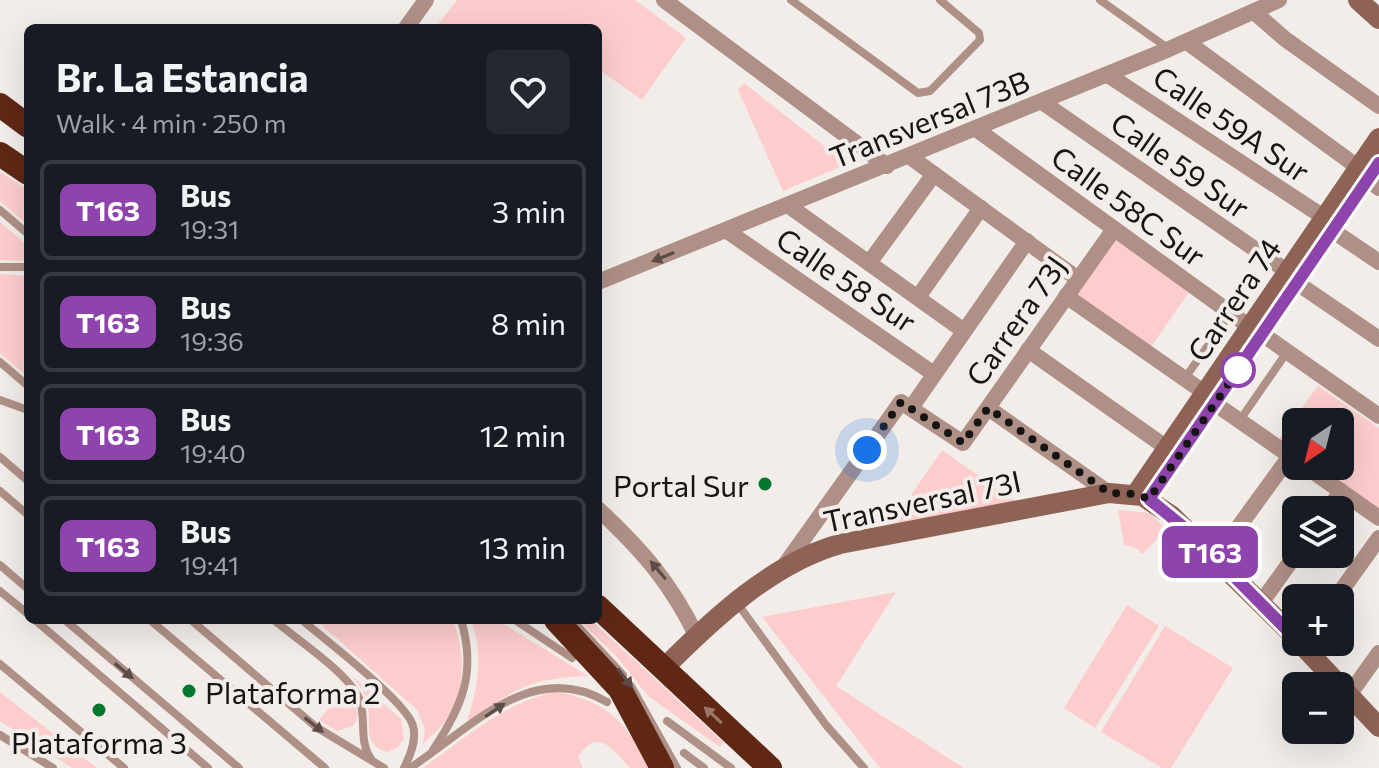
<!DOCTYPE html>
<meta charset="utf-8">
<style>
:root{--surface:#171b24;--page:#242831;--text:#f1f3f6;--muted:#9ea1a6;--line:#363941}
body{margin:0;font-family:Commissioner,sans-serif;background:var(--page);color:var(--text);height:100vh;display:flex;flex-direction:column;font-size:30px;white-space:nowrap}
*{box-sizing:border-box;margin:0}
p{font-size:26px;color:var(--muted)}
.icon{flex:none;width:44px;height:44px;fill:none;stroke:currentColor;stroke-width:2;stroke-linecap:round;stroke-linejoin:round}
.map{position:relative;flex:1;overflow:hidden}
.sheet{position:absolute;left:24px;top:24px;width:578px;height:600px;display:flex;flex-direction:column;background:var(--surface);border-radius:12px;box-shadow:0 8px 32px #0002}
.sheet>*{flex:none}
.badge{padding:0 16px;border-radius:12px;font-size:28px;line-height:52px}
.needle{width:52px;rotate:215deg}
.tools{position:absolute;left:1282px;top:408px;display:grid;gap:16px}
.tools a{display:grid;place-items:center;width:72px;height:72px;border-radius:12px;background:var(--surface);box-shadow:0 8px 32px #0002;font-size:40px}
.you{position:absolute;width:40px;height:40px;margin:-20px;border:6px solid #fff;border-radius:50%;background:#1a73e8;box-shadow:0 0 0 12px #1a73e833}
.map>.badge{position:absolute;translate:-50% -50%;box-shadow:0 0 0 4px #fff}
.round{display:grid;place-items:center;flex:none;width:84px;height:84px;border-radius:12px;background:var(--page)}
.summary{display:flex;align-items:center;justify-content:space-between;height:136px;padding:0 32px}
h1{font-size:38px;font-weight:700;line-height:60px}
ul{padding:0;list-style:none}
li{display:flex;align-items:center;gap:24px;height:100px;margin:0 16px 12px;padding:0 16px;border:4px solid var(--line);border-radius:12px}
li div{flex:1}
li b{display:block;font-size:30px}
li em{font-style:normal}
li .badge{min-width:88px;font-weight:700;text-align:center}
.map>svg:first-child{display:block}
.green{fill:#fccdcc}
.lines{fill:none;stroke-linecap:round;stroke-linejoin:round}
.lane{stroke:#af9087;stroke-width:8}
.street{stroke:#af9087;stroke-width:16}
.secondary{stroke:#8e6356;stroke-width:20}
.highway{stroke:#602715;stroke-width:24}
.oneway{fill:#5b4c47}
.oneway2{fill:#9a766a}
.line-casing{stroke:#fff;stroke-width:18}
.line{stroke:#8e44ad;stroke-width:12}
.walk{stroke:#171513;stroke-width:8;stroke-dasharray:0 14.4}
.stop-dot{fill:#fff;stroke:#8e44ad;stroke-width:4}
.poi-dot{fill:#01782e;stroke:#f2ede9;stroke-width:3}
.labels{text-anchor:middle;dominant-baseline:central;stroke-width:8;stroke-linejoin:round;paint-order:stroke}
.street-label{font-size:30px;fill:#171513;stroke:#f2ede9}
.poi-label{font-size:30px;fill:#171513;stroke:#f2ede9;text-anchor:end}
</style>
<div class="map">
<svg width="1379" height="768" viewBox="0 0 1379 768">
<rect width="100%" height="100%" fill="#f2ede9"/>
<g class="green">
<path d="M457,0H635L686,38L642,100L598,69V28H435Z"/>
<path d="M744,83L847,164L783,191L738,90Z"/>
<path d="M0,172L28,190V225L0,201Z"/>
<path d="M0,222L28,246V261L0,260Z"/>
<path d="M1114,238L1190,291L1150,348L1074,294Z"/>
<path d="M0,274L28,276V377L0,353Z"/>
<path d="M1318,386L1379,428V510L1317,466H1340V422H1296V451L1279,439Z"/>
<path d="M942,450L1021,505L890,526Z"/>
<path d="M1118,510L1150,513L1167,530L1142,554L1136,548L1124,545Z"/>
<path d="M896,592L836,686L964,768H880L762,617Z"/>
<path d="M1127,605L1159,626L1095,728L1064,708Z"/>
<path d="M316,620H453C470,666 464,714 423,743L425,729L417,710Z"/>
<path d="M471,620H497L588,676C528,678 513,690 466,724C478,688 484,657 471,620Z"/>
<path d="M579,620H591L723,742L720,747L648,696L617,657Z"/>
<path d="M1165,626L1233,668L1171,768H1162L1101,732Z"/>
<path d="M350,674L401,719L404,739L397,748L387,752C360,743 373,723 367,702C365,692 357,682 350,674Z"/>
<path d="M0,692L97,768H72L0,721Z"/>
<path d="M555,692C609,701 625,722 650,768H630C611,749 599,726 578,757L583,768H423C464,739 505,702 555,692Z"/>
<path d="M342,693C354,703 363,711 353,726L337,731L319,720Z"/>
</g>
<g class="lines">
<g class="lane">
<path d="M791,0L918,93L930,91L980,40L979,33L940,0"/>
<path d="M1100,0L1169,49"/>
<path d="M0,210L28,234"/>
<path d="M0,267H28"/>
<path d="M0,362L28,386"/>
<path d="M1185,378L1231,313"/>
<path d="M0,400L28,410"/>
<path d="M1240,420L1287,352"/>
<path d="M0,457L28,481"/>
<path d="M0,491L28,515"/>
<path d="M0,565L28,589"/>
<path d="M0,591L28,614"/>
<path d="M737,603L826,725L864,768"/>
<path d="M35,620L208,768"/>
<path d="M65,620L239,768"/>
<path d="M150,620L325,768"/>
<path d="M191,620L316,727L384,768"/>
<path d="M274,620C296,639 347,672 359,698C367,718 358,740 371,759"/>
<path d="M302,620C324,639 408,703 413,726C417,740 410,756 404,768"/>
<path d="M515,620L572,658"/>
<path d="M572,620L623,675"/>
<path d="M0,664L124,768"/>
<path d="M631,686L677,768"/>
<path d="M667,721L731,768"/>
<path d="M0,735L53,768"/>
<path d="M433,750C462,707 477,672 461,620"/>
<path d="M684,753L704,768"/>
<path d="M410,768C471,728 532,658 607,702"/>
</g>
<g class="street">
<path d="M664,0L887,166"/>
<path d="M1254,12L1285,39L1379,106"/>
<path d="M406,28L426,0"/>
<path d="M1187,42L1359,168"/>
<path d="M1108,75L1325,218"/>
<path d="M1042,102L1288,272"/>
<path d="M976,129L1250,327"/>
<path d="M909,156L1078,279"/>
<path d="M1368,180L1379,188"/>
<path d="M789,206L964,331"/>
<path d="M727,231L934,374"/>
<path d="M1333,231L1379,262"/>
<path d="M869,263L934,174"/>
<path d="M598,282L1169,49L1279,0"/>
<path d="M1297,283L1379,339"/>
<path d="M1066,296L1205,393"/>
<path d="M918,297L981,208"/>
<path d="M1262,334L1379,416"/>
<path d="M1028,350L1167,448"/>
<path d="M1214,403L1296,460"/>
<path d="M911,408L1027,241"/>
<path d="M988,408L1109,493"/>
<path d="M1305,466L1379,518"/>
<path d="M598,509C642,550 671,583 697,637"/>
<path d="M1328,510L1341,491"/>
<path d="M1216,558L1290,456"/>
<path d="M782,569L901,402L963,443L1114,229"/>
<path d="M1336,598L1379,538"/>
<path d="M1261,603L1296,554"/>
<path d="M1349,695L1379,653"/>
</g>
<g class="secondary">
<path d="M1358,0L1379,19"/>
<path d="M1136,494L1379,138"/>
<path d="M1299,642L1379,727"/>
<path d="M664,668C713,619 772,563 840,544L1109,493L1142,496L1171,515L1296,638"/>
</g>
<g class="highway">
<path d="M0,105L28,126"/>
<path d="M0,154L28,173"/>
<path d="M598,607L770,768"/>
<path d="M556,620L620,689L662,768"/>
</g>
</g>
<defs><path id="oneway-solid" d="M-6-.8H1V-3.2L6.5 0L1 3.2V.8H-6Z" transform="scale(2)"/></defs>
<g class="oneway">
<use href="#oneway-solid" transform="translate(663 257) rotate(158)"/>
<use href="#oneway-solid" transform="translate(658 570) rotate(-130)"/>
<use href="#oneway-solid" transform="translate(124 671) rotate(40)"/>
<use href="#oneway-solid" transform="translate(625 678) rotate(52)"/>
<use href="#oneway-solid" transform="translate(495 710) rotate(-34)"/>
<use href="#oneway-solid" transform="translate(314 725) rotate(38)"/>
</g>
<use class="oneway2" href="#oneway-solid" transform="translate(713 715) rotate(-137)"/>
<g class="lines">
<defs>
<path id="line" d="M1296,639L1192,534L1149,499L1379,163"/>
</defs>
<use href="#line" class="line-casing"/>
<use href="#line" class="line"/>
<path class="walk" d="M867,450L901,402L963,443L988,408L1109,493L1136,494L1149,499L1238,370"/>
</g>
<circle class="stop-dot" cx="1238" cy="370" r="16"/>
<g class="poi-dot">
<circle cx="765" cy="484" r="8"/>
<circle cx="189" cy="691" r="8"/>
<circle cx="99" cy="710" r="8"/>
</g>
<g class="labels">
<g class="street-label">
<text transform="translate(929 118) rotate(-22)">Transversal 73B</text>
<text transform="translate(1232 123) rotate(34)">Calle 59A Sur</text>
<text transform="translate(1181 164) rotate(35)">Calle 59 Sur</text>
<text transform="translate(1129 205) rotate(36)">Calle 58C Sur</text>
<text transform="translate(847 279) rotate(34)">Calle 58 Sur</text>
<text transform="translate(1233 299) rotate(-56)">Carrera 74</text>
<text transform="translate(1015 320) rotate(-55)">Carrera 73J</text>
<text transform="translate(922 500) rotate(-12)">Transversal 73I</text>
</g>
<g class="poi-label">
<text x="749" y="484">Portal Sur</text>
<text x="205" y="691" text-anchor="start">Plataforma 2</text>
<text x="99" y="741" text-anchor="middle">Plataforma 3</text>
</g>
</g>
</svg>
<div class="tools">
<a><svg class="needle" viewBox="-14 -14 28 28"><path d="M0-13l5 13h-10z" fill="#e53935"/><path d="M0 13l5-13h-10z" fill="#9ea1a6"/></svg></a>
<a><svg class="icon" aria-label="layers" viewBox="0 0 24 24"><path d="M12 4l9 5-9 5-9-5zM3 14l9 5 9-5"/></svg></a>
<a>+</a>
<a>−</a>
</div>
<div class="you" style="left:867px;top:450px"></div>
<b class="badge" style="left:1210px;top:552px;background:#8e44ad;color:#fff">T163</b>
<section class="sheet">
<div class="summary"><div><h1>Br. La Estancia</h1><p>Walk · 4 min · 250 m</p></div><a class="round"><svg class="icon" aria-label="heart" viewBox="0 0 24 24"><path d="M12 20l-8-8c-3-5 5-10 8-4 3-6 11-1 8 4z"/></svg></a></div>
<ul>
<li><span class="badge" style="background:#8e44ad;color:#fff">T163</span><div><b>Bus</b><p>19:31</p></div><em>3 min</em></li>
<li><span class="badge" style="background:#8e44ad;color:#fff">T163</span><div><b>Bus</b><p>19:36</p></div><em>8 min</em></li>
<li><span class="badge" style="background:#8e44ad;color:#fff">T163</span><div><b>Bus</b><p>19:40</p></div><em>12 min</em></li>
<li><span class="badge" style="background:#8e44ad;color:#fff">T163</span><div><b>Bus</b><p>19:41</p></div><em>13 min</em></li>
</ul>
</section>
</div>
